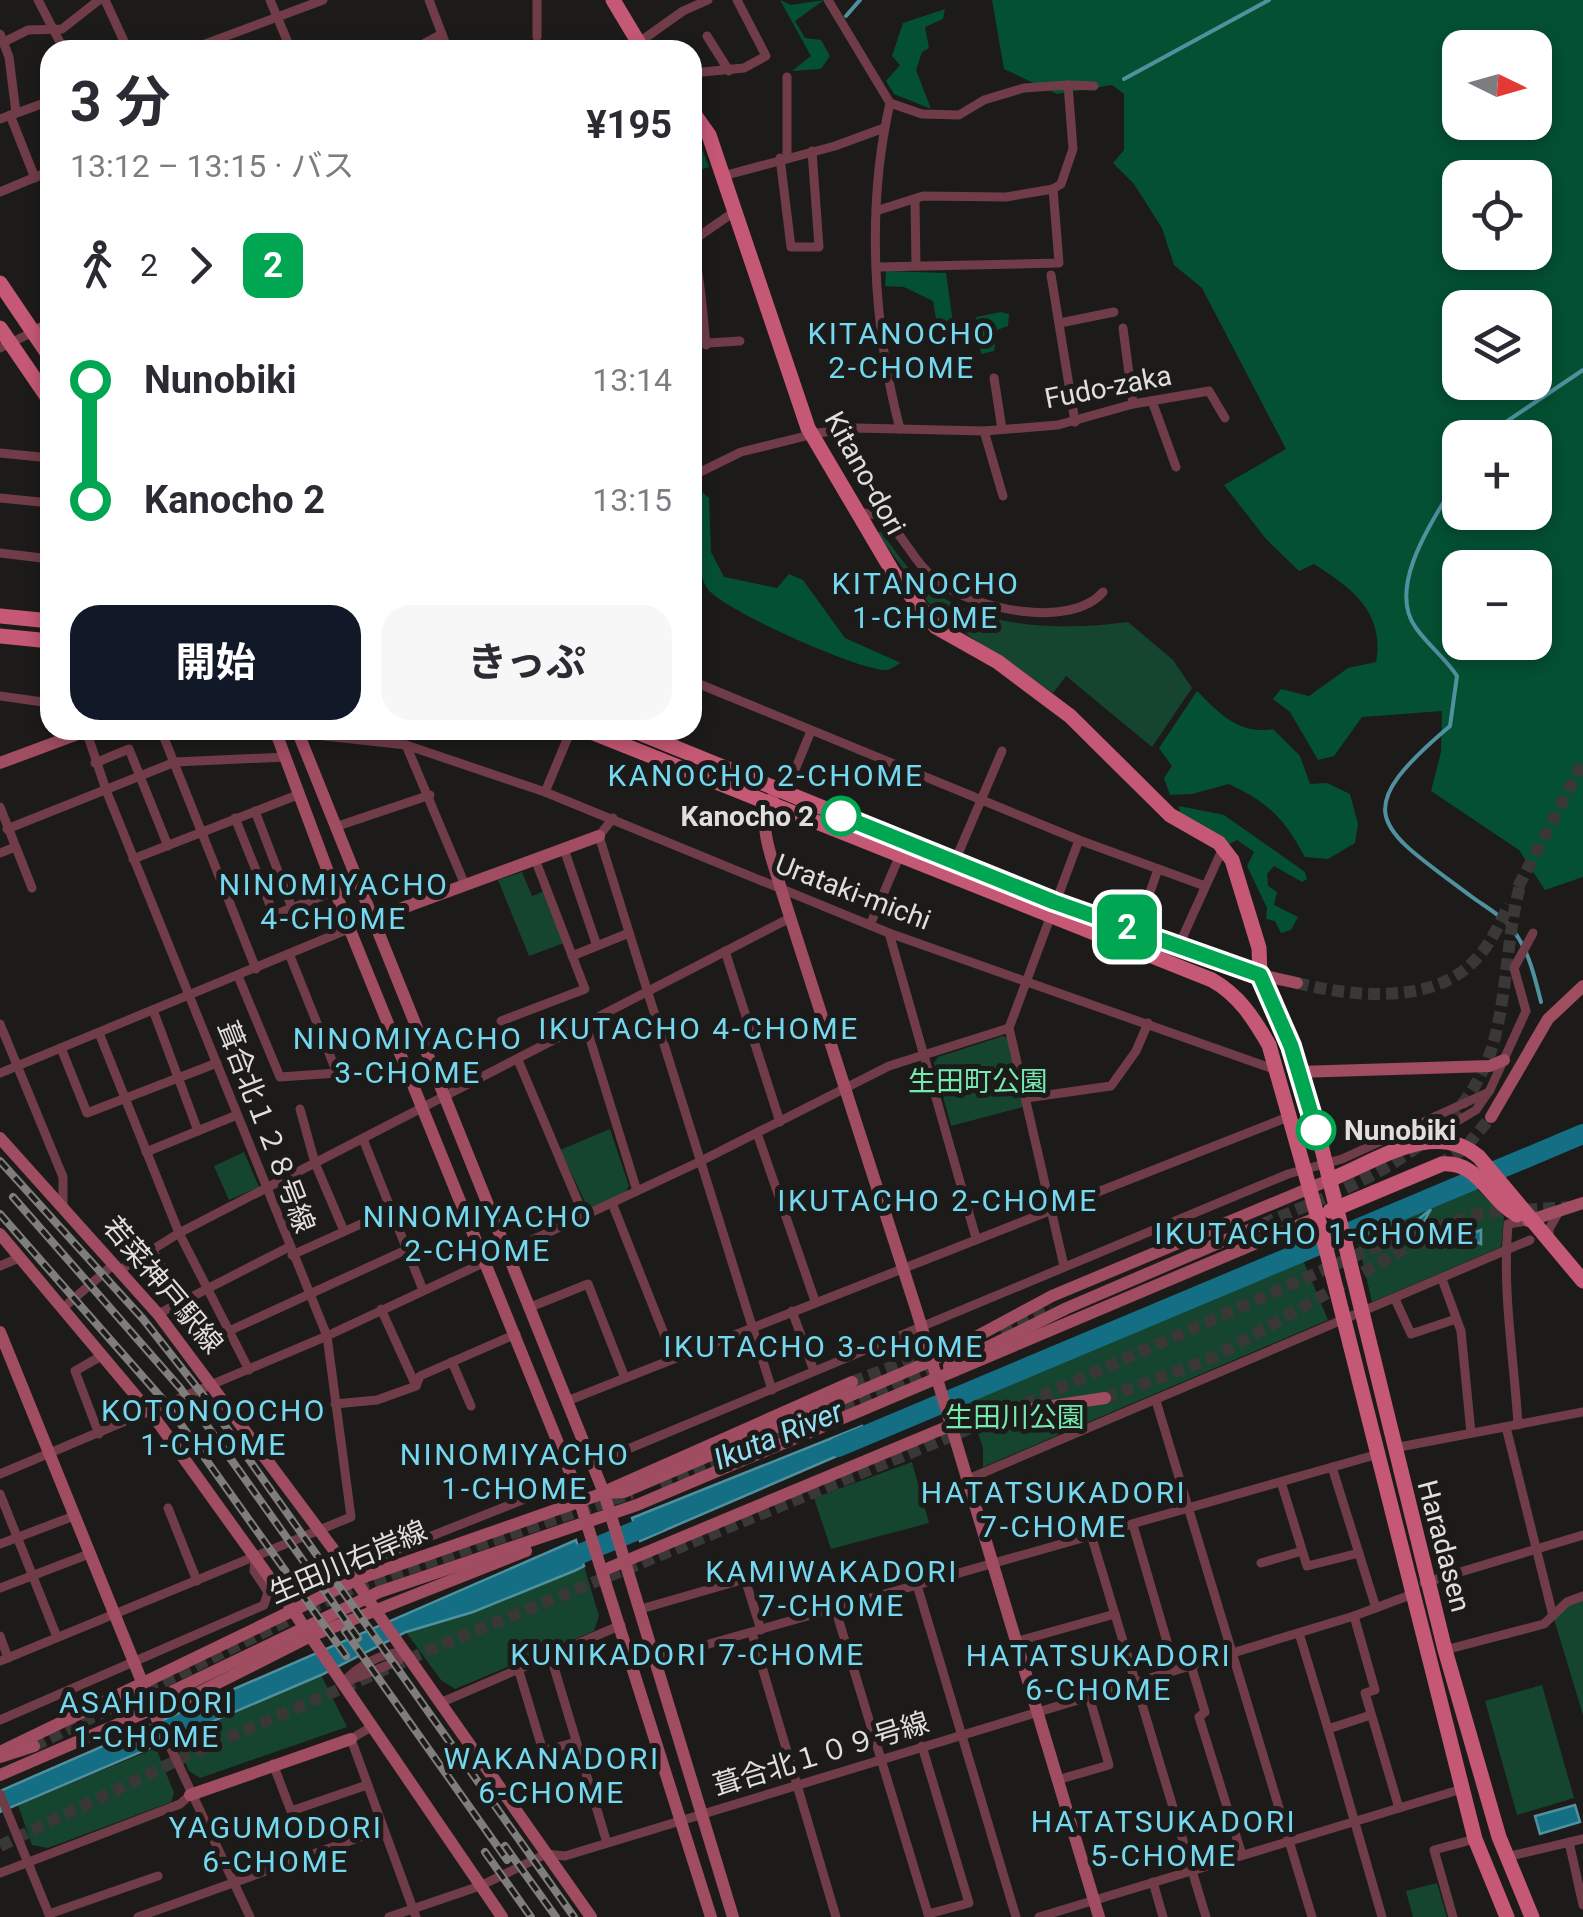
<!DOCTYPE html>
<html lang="ja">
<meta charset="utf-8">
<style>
:root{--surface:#fff;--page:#f7f7f7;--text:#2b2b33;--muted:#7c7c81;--accent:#111827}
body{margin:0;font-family:Roboto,"Noto Sans JP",sans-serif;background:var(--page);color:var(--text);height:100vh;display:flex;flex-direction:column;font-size:38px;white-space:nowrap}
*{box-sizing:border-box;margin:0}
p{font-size:32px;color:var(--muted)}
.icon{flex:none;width:55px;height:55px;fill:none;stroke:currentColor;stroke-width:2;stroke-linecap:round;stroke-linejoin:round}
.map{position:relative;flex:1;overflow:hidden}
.details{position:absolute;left:40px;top:40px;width:662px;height:700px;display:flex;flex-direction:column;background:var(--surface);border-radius:30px;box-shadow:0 5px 15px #0003}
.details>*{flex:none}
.badge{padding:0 20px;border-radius:15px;font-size:35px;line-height:65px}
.needle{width:65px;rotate:95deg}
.tools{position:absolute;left:1442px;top:30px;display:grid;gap:20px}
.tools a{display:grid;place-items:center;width:110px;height:110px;border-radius:20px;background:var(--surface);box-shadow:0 5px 15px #0003;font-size:50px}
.map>.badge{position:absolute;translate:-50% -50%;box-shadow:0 0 0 5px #fff}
.legs{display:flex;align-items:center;gap:15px;height:110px;padding:0 30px;font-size:32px}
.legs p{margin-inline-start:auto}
.head{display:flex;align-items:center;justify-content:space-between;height:170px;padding:0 30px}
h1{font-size:55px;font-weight:700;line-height:75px}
.button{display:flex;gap:20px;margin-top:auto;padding:20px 30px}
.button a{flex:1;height:115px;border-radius:30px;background:var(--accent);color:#fff;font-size:40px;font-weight:700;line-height:115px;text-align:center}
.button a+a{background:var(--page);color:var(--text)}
ul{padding:0 30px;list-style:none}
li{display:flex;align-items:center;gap:35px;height:120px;font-size:38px}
li i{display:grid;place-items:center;width:15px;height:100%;margin:0 12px;background:currentColor}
li i::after{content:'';width:25px;height:25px;margin:-12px;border:8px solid;border-radius:50%;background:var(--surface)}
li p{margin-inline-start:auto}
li:first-child i{background:linear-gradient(#0000 50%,currentColor 0)}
li:last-child i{background:linear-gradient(currentColor 50%,#0000 0)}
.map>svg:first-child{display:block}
.green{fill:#15452e}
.forest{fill:#045033;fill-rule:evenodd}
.water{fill:#146f84;stroke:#51919f;stroke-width:2.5}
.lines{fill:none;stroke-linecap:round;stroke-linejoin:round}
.stream{stroke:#51919f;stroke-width:4}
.river{stroke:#146f84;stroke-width:20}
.secondary-tunnel{stroke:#393837;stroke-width:12;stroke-dasharray:12 6;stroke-linecap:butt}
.street{stroke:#703c48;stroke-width:9}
.secondary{stroke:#a04c61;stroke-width:12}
.primary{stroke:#c55874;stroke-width:15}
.rail-casing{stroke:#7f7e7d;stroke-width:8}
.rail{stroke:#1c1b19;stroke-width:4;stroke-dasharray:11;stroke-linecap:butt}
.secondary-bridge{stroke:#a04c61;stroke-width:12}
.line-1-casing{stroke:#fff;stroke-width:22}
.line-1{stroke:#00a651;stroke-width:15}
.stop-1-dot{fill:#fff;stroke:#00a651;stroke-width:5}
.labels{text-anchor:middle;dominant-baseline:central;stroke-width:10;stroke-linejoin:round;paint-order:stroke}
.street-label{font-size:28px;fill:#e0dfde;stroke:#1c1b19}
.stop-label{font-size:28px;font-weight:bold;fill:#e0dfde;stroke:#1c1b19;text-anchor:end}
.park-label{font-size:28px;fill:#75eaaf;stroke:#1c1b19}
.neighbourhood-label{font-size:30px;letter-spacing:2.5px;fill:#73d8f0;stroke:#1c1b19}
.water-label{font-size:30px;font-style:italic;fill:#94e0f7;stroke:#1c1b19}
</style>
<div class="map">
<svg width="1583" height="1917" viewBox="0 0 1583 1917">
<rect width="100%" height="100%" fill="#1c1b19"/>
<g class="green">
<path d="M876,532H881C893,547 905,567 920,580C973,630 1060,631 1128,622L1173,660L1192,688L1152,747L1066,676L1053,693L937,614Z"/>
<path d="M522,872L532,896L545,891L564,943L529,956L498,880Z"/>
<path d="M1003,1036L1007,1038L1023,1107L951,1126L934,1063L938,1057Z"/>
<path d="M610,1129L629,1186L625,1193L589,1210L560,1150Z"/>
<path d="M244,1152L259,1187L229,1200L214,1166Z"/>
<path d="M1474,1186L1504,1216L1501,1247L1372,1302L1357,1237Z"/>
<path d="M1303,1260L1328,1320L983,1467V1448L967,1401Z"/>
<path d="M912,1462L929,1523L831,1549L814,1498Z"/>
<path d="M584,1566L599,1616L594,1631L455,1689L441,1680L406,1632L473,1612Z"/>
<path d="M1583,1600V1715L1554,1619L1568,1606Z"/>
<path d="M321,1675L347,1727L200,1778L189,1771L175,1739Z"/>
<path d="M1542,1685L1574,1798L1517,1815L1485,1701Z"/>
<path d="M156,1748L174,1793L171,1802L48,1848L32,1845L18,1805Z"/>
<path d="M1437,1883L1447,1917H1413L1406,1891Z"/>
</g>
<g class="forest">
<path d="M780,0L791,5L824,0L795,21L805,38L821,40L830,56L821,69L792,71L811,56Z"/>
<path d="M992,0H1583V877L1545,890L1519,850L1431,791L1441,752L1442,711L1362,717L1334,756L1318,760L1290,712L1273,699L1281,689L1309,696L1348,668L1376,662C1385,611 1351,588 1314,564L1299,571L1266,539L1224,485L1286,449L1202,288L1174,265L1162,228L1134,184L1113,163L1124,150V94L1112,85L1057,94L1004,69ZM1460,48H1535V122H1460ZM1460,178H1535V252H1460ZM1460,308H1535V382H1460ZM1460,438H1535V512H1460ZM1460,568H1535V642H1460Z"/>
<path d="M945,9L943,19L925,27L929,48L922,52L916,70L931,109L894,94L886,81L900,65L892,56L903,23Z"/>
<path d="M693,126L709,167L693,172Z"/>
<path d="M886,271L946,273L953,323L937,324L933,301L904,287L885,286Z"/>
<path d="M1001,312L1009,314L1008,326L997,330L994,351L981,354L976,317Z"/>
<path d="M699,489L709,498L711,552L724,577L777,588L789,574L803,580L845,638L901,663C897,665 891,669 887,670C862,672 720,609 707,588C696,571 692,519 692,498Z"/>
<path d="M1197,691C1220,714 1239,735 1273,729L1300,756L1310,784L1327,783L1350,794L1358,824L1355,843L1328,859L1305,857C1283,817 1270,804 1229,784L1192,794L1170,795L1164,778L1172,766L1159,748Z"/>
<path d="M1179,806L1224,815L1305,872L1307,879L1302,882L1274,866L1267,874L1268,886L1277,892L1274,905L1298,917L1291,930L1281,933L1275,921L1266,919L1267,908L1247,866L1254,852L1237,840L1230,844L1180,813Z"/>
</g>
<g class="water">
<path d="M1431,1209L1422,1225L1430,1235L1453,1227L1474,1233L1481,1230V1244L1457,1233L1424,1244L1418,1240L1415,1222Z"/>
<path d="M862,1426L865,1444L640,1541L632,1518Z"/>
<path d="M576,1540L584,1566L574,1571L473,1612L406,1632L321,1675L0,1812V1791Z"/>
<path d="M1575,1805L1580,1822L1540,1834L1535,1816Z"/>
</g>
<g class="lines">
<g class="stream">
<path d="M846,16L860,0"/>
<path d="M1124,79L1269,0"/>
<path d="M1482,438L1583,370"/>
<path d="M1460,475C1439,512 1384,585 1416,628C1428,645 1445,658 1457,676L1450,726C1346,814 1377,826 1472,897C1483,905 1499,914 1509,925C1528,947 1534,974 1541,1002"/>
</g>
<g class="river">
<path d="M838,1447L1583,1134"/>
<path d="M556,1564L659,1521"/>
</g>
<g class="secondary-tunnel">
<path d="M1518,887L1583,762"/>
<path d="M1297,983C1349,996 1429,1005 1471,964C1489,948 1498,926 1509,905"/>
<path d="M1438,1165L1464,1149L1491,1117"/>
<path d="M1263,1224C1357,1184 1470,1145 1496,1033C1508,983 1507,932 1521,882"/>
<path d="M1000,1328L1052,1311"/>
<path d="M852,1382L957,1342"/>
<path d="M1105,1398L1215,1357L1434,1232"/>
<path d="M660,1483L755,1448L942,1367"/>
<path d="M34,1746L353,1588L632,1493"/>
<path d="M0,1846L188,1755L460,1637L959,1433L1368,1250L1484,1212L1571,1207"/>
</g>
<g class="street">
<path d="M38,0L64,50"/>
<path d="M105,0L128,50"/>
<path d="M270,0L291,50"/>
<path d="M429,0L448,50"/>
<path d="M828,0L890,103"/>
<path d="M0,34L9,57L16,113"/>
<path d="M707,36L729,71"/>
<path d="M537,37V0"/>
<path d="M4,42L28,30L62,29L99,0"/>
<path d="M638,43L683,11L708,0"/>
<path d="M189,50L323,0"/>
<path d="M412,50L442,34"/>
<path d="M692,73L744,68L766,56L737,0"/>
<path d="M1068,85L1094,86"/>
<path d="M890,103C866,208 873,326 900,429"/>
<path d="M890,103L922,114L959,115L984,100L1024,88L1068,85L1073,149L1061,184L1053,189"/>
<path d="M10,115L35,178"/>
<path d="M0,119L50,101"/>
<path d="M787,156V77"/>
<path d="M780,158L791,247H819L812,151"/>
<path d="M723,176L835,146L884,128"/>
<path d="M0,192L50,171"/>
<path d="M915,201L916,266"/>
<path d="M876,211L923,196L1006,197L1053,189"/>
<path d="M692,241L734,212"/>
<path d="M692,254C701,271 703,322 706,345"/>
<path d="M878,267L1059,263L1053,189"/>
<path d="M1051,275L1075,422"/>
<path d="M1060,323L1114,312"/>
<path d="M1123,328L1133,404"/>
<path d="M692,344L740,341"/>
<path d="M0,348L33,332"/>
<path d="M994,378L1002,429"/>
<path d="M1152,401L1176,467"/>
<path d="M984,431L1003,496"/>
<path d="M0,453L50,458"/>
<path d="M692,476L741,452L818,433L856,428L984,431L1058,425L1133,404L1209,391L1225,418"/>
<path d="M0,498L50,503"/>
<path d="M858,512L882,516C904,535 914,563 937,581C974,609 1070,630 1103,592"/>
<path d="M0,553L50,559"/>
<path d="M692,681L1079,840L1205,886"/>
<path d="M0,696L50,703"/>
<path d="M161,730L256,969"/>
<path d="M298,733L406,745L545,792L889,933L1276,1070"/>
<path d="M406,745L465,885"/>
<path d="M95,763L129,749L168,846"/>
<path d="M780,789L790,782L811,731"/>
<path d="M545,792L571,730"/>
<path d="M0,807L32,888"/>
<path d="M255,811L292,908"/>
<path d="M235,818L274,915L335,891"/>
<path d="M613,818L599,836L772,1390"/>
<path d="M338,826L430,795"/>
<path d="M7,829L175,762L286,757"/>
<path d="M564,849L597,946"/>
<path d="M0,853L15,847"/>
<path d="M133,859L300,794"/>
<path d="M955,861L1002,751"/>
<path d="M870,925L899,857"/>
<path d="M1137,930L1158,869"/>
<path d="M889,933L976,1238"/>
<path d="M1179,945L1223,848"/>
<path d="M725,951L780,1122"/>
<path d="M572,956L629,933"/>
<path d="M238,976L280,1077L337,1073L290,956"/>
<path d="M153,1010L198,1131"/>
<path d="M501,1021L585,989L535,859"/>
<path d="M585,1023L637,1191"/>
<path d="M0,1024L63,1177V1207"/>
<path d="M99,1033L179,1233L249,1370"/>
<path d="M61,1048L87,1113L217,1063"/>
<path d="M518,1060L584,1216"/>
<path d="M0,1073L375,918"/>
<path d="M1026,1098L1111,1086L1136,1051L1148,1023"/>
<path d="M300,1109L315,1163L344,1231"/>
<path d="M757,1133L815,1301"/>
<path d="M1429,1138L1476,1110L1487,1094"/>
<path d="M363,1139L423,1290"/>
<path d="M146,1152L237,1115"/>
<path d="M612,1203L674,1359"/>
<path d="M1549,1240V1229L1557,1215"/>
<path d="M153,1251L182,1301"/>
<path d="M292,1255L392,1210"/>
<path d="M0,1266L21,1257"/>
<path d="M1064,1266L1009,1028L1079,840"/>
<path d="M120,1270L179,1233L790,918"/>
<path d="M1442,1279L1461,1331L1471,1433"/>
<path d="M1395,1299L1411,1334L1456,1319"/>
<path d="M63,1308L114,1264"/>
<path d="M528,1308L588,1284L625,1378"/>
<path d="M381,1309L416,1386"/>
<path d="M792,1311L814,1371"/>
<path d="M158,1314L289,1247"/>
<path d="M229,1331L408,1249"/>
<path d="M452,1362L471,1406"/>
<path d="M567,1401L1288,1117"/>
<path d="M1156,1401L1312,1917"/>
<path d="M335,1404L377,1400L416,1386L420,1376L516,1334"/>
<path d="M1518,1425C1514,1357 1502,1293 1508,1224L1528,1221"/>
<path d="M1506,1427L1553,1616"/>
<path d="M99,1434L75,1371L103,1355"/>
<path d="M1394,1448L1583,1412"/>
<path d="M592,1464L1288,1174L1342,1159L1489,1092L1526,1011L1514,968L1533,933"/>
<path d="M1332,1467L1376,1608"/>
<path d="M0,1474L327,1336L699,1162L889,1066L1009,1028"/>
<path d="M966,1480L1530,1240"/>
<path d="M1281,1482L1307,1566L1359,1553"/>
<path d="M0,1494L57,1637"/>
<path d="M168,1508L197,1581"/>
<path d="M1133,1525L1175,1669"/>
<path d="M1092,1538L1206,1917"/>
<path d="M0,1544L74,1516"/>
<path d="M1261,1563L1302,1551"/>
<path d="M348,1569L573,1480"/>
<path d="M1424,1583L1583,1535"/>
<path d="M917,1585L1016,1917"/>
<path d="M0,1588L89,1554"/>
<path d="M835,1608L929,1917"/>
<path d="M641,1609L745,1579L761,1630"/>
<path d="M1354,1616L1375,1690L1365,1693L1399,1808"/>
<path d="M752,1633L836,1917"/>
<path d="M1299,1633L1328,1729L1371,1715"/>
<path d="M0,1636L8,1658"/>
<path d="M1015,1642L1115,1614"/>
<path d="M1445,1650L1544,1624L1567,1602L1583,1596"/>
<path d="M550,1654L607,1843"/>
<path d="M656,1659L1375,1455"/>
<path d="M0,1661L351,1517L327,1336L106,790L86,730"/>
<path d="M1191,1665L1205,1712L1199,1717L1242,1855"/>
<path d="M518,1668L543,1751L576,1742"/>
<path d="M343,1683C356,1667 382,1652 404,1652"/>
<path d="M343,1683L398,1661L404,1652"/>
<path d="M440,1703L621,1625"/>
<path d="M62,1719L67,1692"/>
<path d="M157,1719L250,1917"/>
<path d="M0,1720L264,1605L268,1592L254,1571L255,1556"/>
<path d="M371,1727L351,1739L416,1917"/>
<path d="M1328,1729L1382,1917"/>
<path d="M922,1746L969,1903L928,1914"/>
<path d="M273,1764L291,1811L367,1785"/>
<path d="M1057,1780L1109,1765L1089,1696"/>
<path d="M0,1794L50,1917"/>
<path d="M1569,1842L1583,1905"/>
<path d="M1506,1857L1583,1839"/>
<path d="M0,1873L180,1804L190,1795"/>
<path d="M1153,1882L1163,1917"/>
<path d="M49,1914L158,1876"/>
<path d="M138,1917L383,1829"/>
<path d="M389,1917L480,1886L546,1854L565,1856L1354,1616L1413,1594"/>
<path d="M1039,1917L1462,1789"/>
<path d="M1453,1917L1434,1850L1475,1839"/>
</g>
<g class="secondary">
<path d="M33,332L50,325"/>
<path d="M275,730L346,920L573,1480L711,1917"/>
<path d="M297,730L604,1493L733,1917"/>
<path d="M0,763L86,731"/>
<path d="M773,797C754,820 774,863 781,889L917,1312L1099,1917"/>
<path d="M375,918L599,836"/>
<path d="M1260,975L1297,983"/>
<path d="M1298,1072L1490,1066L1504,1060"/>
<path d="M1491,1117L1548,1019L1583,986"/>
<path d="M0,1138L158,1314L348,1569"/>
<path d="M1528,1221L1583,1203"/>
<path d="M0,1234L157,1421L287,1602"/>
<path d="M0,1332L157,1719"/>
<path d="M949,1366L1067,1308L1263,1224"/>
<path d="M606,1491L852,1382"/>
<path d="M604,1570L966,1419L1105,1398"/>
<path d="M373,1607L591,1917"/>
<path d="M307,1631L502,1917"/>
<path d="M159,1708L180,1702L311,1636L526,1551"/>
<path d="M0,1752L358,1579L604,1493L624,1492L931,1361L1052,1296L1329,1180"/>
<path d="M0,1757L34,1746"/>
<path d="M0,1775L153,1709L173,1691L379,1592L637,1505L1318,1217"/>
<path d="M190,1795L351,1739"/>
</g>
<g class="primary">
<path d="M613,0L643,50"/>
<path d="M692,111L709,135L808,428L894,574L936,627L998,662L1070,716L1170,815L1219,843L1232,860L1259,948L1260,975L1291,1045L1322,1149L1445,1650L1499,1837L1532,1917"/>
<path d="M0,283L50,357"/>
<path d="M0,328L50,401"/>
<path d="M0,616L50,621"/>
<path d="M0,636L50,641"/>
<path d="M586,730L1212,980C1239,995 1254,1019 1269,1045L1321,1229L1475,1839L1507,1917"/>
<path d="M632,730L1040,896L1260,975"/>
<path d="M1329,1180C1376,1162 1434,1118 1479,1157L1583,1281"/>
<path d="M1330,1211L1442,1164C1479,1161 1488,1199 1517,1215"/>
</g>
<defs>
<g id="rail">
<path d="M0,1161L143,1319L206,1399L574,1917"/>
<path d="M13,1197L181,1389L358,1638"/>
<path d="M0,1214L165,1402L346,1656"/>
<path d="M345,1631L507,1860"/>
<path d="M505,1846L556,1917"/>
<path d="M485,1852L531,1917"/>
</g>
</defs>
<use href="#rail" class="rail-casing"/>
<use href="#rail" class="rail"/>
<g class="secondary-bridge">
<path d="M348,1569L372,1605"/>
<path d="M287,1602L307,1631"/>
</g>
</g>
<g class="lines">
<defs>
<path id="line-1" d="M841,816L1054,902L1260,975L1291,1046L1316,1130"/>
</defs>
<use href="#line-1" class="line-1-casing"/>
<use href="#line-1" class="line-1"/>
</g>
<g class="stop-1-dot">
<circle cx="841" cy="816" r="18"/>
<circle cx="1316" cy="1130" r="18"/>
</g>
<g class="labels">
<g class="street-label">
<text transform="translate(1108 387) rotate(-11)">Fudo-zaka</text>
<text transform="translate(865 473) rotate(61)">Kitano-dori</text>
<text transform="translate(853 892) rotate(21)">Urataki-michi</text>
<text transform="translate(266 1127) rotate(69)">葺合北１２８号線</text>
<text transform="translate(163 1285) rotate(50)">若菜神戸駅線</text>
<text transform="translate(1444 1546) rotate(75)">Haradasen</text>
<text transform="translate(348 1562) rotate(-23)">生田川右岸線</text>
<text transform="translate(821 1754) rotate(-17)">葺合北１０９号線</text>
</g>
<g class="stop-label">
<text x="814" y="816">Kanocho 2</text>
<text x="1344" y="1130" text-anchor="start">Nunobiki</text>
</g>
<g class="park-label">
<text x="978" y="1081">生田町公園</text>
<text x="1015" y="1417">生田川公園</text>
</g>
<g class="neighbourhood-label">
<text x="902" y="333">KITANOCHO<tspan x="902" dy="34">2-CHOME</tspan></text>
<text x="926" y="583">KITANOCHO<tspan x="926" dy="34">1-CHOME</tspan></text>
<text x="766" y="775">KANOCHO 2-CHOME</text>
<text x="334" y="884">NINOMIYACHO<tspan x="334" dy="34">4-CHOME</tspan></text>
<text x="699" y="1028">IKUTACHO 4-CHOME</text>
<text x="408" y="1038">NINOMIYACHO<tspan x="408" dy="34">3-CHOME</tspan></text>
<text x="938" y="1200">IKUTACHO 2-CHOME</text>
<text x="478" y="1216">NINOMIYACHO<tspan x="478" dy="34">2-CHOME</tspan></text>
<text x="1315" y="1233">IKUTACHO 1-CHOME</text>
<text x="824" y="1346">IKUTACHO 3-CHOME</text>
<text x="214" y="1410">KOTONOOCHO<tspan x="214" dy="34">1-CHOME</tspan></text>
<text x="515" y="1454">NINOMIYACHO<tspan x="515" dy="34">1-CHOME</tspan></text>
<text x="1054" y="1492">HATATSUKADORI<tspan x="1054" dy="34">7-CHOME</tspan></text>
<text x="832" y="1571">KAMIWAKADORI<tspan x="832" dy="34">7-CHOME</tspan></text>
<text x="688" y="1654">KUNIKADORI 7-CHOME</text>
<text x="1099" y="1655">HATATSUKADORI<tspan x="1099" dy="34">6-CHOME</tspan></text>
<text x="147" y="1702">ASAHIDORI<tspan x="147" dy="34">1-CHOME</tspan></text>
<text x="552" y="1758">WAKANADORI<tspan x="552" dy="34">6-CHOME</tspan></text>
<text x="1164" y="1821">HATATSUKADORI<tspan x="1164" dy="34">5-CHOME</tspan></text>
<text x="276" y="1827">YAGUMODORI<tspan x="276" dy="34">6-CHOME</tspan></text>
</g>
<g class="water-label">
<text transform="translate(778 1435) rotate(-22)">Ikuta River</text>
</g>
</g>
</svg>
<div class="tools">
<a><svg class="needle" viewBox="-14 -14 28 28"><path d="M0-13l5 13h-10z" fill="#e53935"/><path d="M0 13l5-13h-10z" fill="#7c7c81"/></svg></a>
<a><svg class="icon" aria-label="locate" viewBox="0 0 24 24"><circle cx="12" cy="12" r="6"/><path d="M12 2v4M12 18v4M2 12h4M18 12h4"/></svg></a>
<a><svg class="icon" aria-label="layers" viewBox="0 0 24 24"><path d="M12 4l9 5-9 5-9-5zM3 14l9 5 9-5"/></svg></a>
<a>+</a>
<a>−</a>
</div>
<b class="badge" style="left:1127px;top:927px;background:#00a651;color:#fff">2</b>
<section class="details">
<div class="head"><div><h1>3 分</h1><p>13:12 – 13:15 · バス</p></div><b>¥195</b></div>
<div class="legs"><svg class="icon" aria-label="walk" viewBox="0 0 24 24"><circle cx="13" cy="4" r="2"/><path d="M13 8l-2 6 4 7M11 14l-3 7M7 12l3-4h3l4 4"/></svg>2<svg class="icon" aria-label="forward" viewBox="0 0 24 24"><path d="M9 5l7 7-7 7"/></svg><b class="badge" style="background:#00a651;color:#fff">2</b></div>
<ul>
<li><i style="color:#00a651"></i><b>Nunobiki</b><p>13:14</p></li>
<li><i style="color:#00a651"></i><b>Kanocho 2</b><p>13:15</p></li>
</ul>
<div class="button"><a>開始</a><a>きっぷ</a></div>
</section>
</div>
